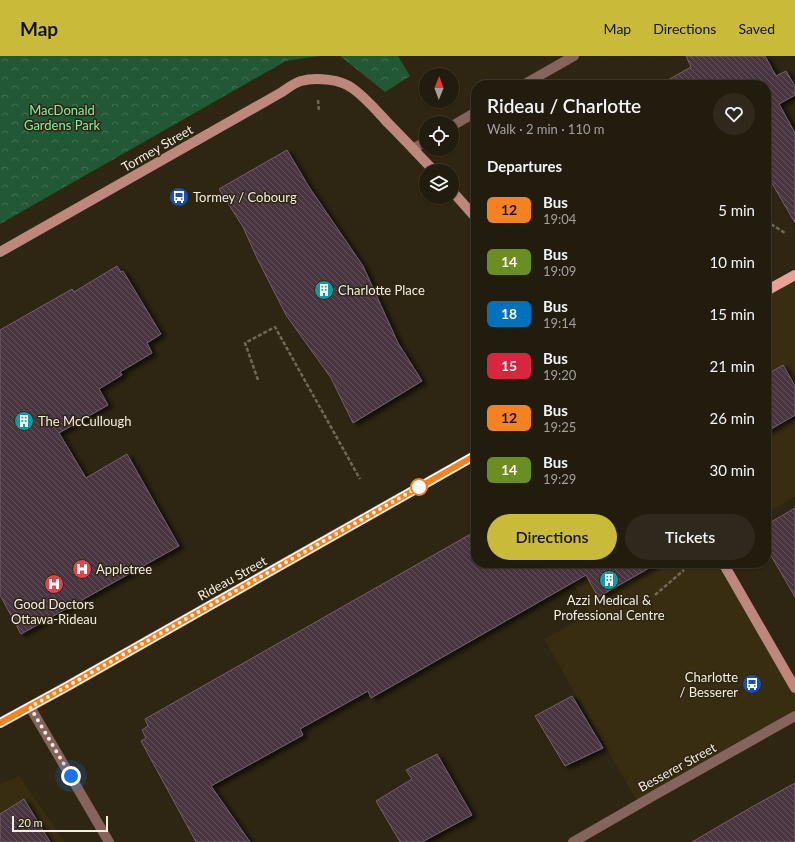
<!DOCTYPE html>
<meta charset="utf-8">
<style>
:root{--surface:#221c0e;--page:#2e291c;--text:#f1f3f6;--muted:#a2a19e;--line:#3f3a2e;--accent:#caba3a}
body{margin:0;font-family:Lato,sans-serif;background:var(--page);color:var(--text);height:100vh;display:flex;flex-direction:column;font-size:15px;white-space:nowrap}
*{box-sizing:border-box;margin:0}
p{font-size:13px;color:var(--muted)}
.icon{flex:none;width:22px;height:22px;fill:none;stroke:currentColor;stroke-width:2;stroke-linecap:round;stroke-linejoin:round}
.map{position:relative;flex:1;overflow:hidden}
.panel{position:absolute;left:471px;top:24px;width:300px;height:488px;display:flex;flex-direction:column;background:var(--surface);border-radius:16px;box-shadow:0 1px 3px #0004,0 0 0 1px var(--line)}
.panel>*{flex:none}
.badge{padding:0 8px;border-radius:6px;font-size:14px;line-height:26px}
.needle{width:26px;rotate:1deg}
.fabs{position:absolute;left:419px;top:12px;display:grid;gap:8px}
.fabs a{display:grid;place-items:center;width:40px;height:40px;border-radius:50%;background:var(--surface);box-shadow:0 1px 3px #0004,0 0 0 1px var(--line);font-size:20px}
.scale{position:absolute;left:12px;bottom:10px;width:96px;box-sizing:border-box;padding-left:4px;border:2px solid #f4eee2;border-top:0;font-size:11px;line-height:14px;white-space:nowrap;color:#f4eee2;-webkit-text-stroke:3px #2e2512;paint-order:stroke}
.you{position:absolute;width:20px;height:20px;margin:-10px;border:3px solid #fff;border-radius:50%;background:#1a73e8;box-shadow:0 0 0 6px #1a73e833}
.map>.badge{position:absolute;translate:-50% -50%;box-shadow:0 0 0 2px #fff}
h2{padding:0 16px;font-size:15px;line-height:36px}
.round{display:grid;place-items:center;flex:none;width:42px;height:42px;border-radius:21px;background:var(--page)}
.headline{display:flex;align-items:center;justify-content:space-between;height:68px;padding:0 16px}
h1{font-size:19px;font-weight:600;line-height:30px}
.cta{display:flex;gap:8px;margin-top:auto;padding:8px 16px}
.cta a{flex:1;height:46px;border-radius:24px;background:var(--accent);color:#111;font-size:16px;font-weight:600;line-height:46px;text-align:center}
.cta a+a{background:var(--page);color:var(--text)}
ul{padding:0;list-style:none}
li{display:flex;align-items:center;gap:12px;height:52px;padding:0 16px}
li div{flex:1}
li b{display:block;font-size:15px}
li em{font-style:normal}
li .badge{min-width:44px;font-weight:700;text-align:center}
header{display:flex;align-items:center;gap:24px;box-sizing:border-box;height:56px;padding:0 20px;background:var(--accent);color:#111}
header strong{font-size:19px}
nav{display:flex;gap:22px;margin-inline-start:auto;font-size:14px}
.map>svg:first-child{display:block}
.built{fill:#382c11}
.park{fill:url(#park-crowns)}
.building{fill:url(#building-back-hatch);stroke:#745f6d;filter:url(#shadow)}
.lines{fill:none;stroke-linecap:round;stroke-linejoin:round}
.path{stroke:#706857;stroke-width:2.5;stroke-dasharray:4 2;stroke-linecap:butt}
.street{stroke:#86645e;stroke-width:10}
.secondary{stroke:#bd877d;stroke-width:10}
.primary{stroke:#e7a195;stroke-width:10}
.line-casing{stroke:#fff;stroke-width:9}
.line{stroke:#f58220;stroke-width:6}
.walk{stroke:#f4eee2;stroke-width:4;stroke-dasharray:0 7.2}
.stop-dot{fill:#fff;stroke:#f58220;stroke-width:2}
.labels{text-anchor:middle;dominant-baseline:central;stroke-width:3;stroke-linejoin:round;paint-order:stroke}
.park-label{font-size:13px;fill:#88e9a8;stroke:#2e2512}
.street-label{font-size:13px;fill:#f4eee2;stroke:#2e2512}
.poi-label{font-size:13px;fill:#f4eee2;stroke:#2e2512;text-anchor:start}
</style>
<header>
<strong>Map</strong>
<nav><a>Map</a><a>Directions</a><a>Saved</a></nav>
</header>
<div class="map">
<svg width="795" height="786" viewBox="0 0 795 786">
<defs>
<pattern id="park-crowns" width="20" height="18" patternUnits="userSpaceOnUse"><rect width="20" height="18" fill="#225836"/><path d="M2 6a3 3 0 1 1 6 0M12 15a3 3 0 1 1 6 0" fill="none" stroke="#437053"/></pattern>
<pattern id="building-back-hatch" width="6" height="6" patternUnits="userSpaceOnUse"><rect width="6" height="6" fill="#483441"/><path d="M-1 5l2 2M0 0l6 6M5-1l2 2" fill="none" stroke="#63525c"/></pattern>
<filter id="shadow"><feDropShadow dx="4.5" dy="2.5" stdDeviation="2" flood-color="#0009"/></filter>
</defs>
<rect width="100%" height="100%" fill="#2e2512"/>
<g class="built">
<path d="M795,219V441L766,457V235Z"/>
<path d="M562,507H723L795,632V660L639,748L617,711L544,583L590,558Z"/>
<path d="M19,720L65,786H0V728Z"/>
</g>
<g class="park">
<path d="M0,0H319L286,5L0,168Z"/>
<path d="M340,0H398L410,20L385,36Z"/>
</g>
<g class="building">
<path d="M686,0H765L776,20L786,15L795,30V39L779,48L795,77V167L766,117V29H659L691,11Z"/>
<path d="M287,94L309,131L363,210L398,287L422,325L353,367L331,322L286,259L257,202L243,171L219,133Z"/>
<path d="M117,210L121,216L123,215L161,278L147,287L152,297L120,316L122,319L99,333L108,349L59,377L86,422L127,398L179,490L21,578L0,539V274L72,233L74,236Z"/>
<path d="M783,309L795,330V359L766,376V319Z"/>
<path d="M795,452V541L766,491V469Z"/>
<path d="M476,475V507H658L598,541L586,519L371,642L368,635L300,673L303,679L211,730L250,786H196L141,685L146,682L142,674L148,670L145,663Z"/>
<path d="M572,640L603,692L565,710L535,660Z"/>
<path d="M437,698L472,759L422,786H400L376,745L412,723L406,714Z"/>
<path d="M795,727V786H692L750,752Z"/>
<path d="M24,743L50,786H0V758Z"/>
</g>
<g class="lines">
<g class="path">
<path d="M318,44L319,56"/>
<path d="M766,165L785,177"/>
<path d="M258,324L245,287L275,271L360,423"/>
<path d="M655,539L684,514"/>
</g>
<g class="street">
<path d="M523,29L574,0"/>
<path d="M452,70L476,56"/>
<path d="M413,93L426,85"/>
<path d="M30,651L109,786"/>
<path d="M573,786L653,740L795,660"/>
</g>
<g class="secondary">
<path d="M452,135L476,162"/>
<path d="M0,196L282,36C288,32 294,27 301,25C315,21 340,23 352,32C365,41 376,54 387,66C403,82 418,98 434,115"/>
<path d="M723,507L795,632"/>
</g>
<g class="primary">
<path d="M766,235L795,219"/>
<path d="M0,667L66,631L476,399"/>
</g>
</g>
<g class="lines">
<defs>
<path id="line" d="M0,667L66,631L476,399"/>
</defs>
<use href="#line" class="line-casing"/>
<use href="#line" class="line"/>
<path class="walk" d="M71,720L30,651L66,631L419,431"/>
</g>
<defs>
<symbol id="bus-disc" viewBox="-11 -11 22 22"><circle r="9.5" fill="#1a4fb4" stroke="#2e2512"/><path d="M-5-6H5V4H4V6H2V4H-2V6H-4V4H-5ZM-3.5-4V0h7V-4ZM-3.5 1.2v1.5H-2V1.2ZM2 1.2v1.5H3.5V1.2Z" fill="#fff"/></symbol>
<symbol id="building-disc" viewBox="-11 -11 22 22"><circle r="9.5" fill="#0f9aa8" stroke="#2e2512"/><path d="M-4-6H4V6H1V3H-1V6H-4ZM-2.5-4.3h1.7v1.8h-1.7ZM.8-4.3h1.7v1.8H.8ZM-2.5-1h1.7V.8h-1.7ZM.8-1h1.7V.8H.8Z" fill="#fff"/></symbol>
<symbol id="hospital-disc" viewBox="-11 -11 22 22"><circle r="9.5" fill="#e0444e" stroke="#2e2512"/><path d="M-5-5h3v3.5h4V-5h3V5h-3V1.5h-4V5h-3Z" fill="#fff"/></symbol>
</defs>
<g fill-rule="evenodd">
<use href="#bus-disc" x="168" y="130" width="22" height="22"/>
<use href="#building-disc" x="313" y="223" width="22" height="22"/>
<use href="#building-disc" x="13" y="354" width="22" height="22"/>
<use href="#hospital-disc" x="71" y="502" width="22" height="22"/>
<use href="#building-disc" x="598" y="513" width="22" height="22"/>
<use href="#hospital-disc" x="43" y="517" width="22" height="22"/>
<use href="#bus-disc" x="741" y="617" width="22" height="22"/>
</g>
<circle class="stop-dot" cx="419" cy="431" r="8"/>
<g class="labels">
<g class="park-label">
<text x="62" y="54">MacDonald<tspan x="62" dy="15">Gardens Park</tspan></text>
</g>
<g class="street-label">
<text transform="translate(157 92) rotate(-30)">Tormey Street</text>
<text transform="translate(232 522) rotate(-29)">Rideau Street</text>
<text transform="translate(677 711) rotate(-29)">Besserer Street</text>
</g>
<g class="poi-label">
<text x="193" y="141">Tormey / Cobourg</text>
<text x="338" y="234">Charlotte Place</text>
<text x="38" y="365">The McCullough</text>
<text x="96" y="513">Appletree</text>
<text x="609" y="544" text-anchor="middle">Azzi Medical &amp;<tspan x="609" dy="15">Professional Centre</tspan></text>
<text x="54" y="548" text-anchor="middle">Good Doctors<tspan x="54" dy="15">Ottawa-Rideau</tspan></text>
<text x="738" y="621" text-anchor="end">Charlotte<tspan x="738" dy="15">/ Besserer</tspan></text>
</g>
</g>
</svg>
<div class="fabs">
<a><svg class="needle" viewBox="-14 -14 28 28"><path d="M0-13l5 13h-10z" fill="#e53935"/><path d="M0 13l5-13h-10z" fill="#a2a19e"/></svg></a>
<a><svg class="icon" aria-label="locate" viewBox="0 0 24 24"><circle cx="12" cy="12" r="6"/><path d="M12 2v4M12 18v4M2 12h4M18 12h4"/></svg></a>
<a><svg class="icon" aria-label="layers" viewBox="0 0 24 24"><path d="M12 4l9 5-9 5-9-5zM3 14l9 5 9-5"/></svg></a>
</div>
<div class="scale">20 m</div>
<div class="you" style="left:71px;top:720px"></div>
<section class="panel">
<div class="headline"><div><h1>Rideau / Charlotte</h1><p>Walk · 2 min · 110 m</p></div><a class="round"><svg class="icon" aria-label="heart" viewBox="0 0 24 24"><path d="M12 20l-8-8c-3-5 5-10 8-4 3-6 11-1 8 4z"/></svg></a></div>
<h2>Departures</h2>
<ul>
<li><span class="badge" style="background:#f58220;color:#111">12</span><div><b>Bus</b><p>19:04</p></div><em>5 min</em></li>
<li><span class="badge" style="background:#6b8e23;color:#fff">14</span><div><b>Bus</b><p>19:09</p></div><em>10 min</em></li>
<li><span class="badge" style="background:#0072bc;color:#fff">18</span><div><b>Bus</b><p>19:14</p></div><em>15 min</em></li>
<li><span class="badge" style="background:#d7263d;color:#fff">15</span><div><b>Bus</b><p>19:20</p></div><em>21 min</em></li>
<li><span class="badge" style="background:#f58220;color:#111">12</span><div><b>Bus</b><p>19:25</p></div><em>26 min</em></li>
<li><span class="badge" style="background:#6b8e23;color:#fff">14</span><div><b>Bus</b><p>19:29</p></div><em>30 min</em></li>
</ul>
<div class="cta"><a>Directions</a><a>Tickets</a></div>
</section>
</div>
